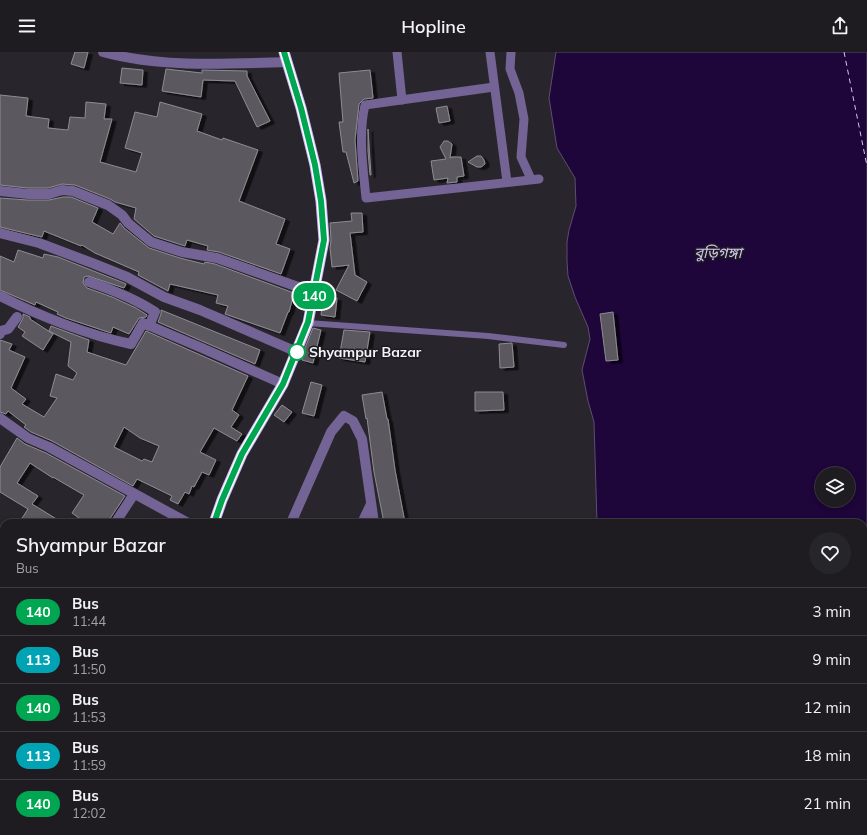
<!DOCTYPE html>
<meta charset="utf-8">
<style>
:root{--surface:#1e1c21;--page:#26252a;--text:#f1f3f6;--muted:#a1a1a5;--line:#3c3a3f}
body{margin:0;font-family:Mulish,"Noto Sans Bengali",sans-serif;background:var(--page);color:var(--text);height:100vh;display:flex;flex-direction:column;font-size:15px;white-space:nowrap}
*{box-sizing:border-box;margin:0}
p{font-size:13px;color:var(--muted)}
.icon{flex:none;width:22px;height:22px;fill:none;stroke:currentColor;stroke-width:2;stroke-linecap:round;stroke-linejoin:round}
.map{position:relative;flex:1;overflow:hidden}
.drawer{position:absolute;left:0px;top:467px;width:867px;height:316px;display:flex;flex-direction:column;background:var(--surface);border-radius:12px 12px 0 0;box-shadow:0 2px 6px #0003,0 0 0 1px var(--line)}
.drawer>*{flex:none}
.badge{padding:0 8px;border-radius:13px;font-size:14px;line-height:26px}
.tools{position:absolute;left:815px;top:415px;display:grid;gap:8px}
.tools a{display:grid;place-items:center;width:40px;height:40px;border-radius:50%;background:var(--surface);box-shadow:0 2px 6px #0003,0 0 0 1px var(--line);font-size:20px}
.map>.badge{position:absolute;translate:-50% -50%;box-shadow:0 0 0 2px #fff}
.round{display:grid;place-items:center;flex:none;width:42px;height:42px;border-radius:21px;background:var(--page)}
.head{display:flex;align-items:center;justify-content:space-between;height:68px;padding:0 16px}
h1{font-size:19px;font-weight:600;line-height:30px}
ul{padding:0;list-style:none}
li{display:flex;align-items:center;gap:12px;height:48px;padding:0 16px;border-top:1px solid var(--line)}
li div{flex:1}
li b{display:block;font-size:15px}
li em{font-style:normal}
li .badge{min-width:44px;font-weight:700;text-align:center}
header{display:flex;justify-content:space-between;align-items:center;height:52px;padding:0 16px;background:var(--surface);font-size:18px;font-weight:600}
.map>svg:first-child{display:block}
.water{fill:#1e053a;stroke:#5e4d73;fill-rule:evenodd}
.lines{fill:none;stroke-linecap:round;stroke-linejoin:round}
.ferry{stroke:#d2c5ef;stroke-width:1;stroke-dasharray:5 4;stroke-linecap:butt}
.building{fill:#5b595f;stroke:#8e8c93;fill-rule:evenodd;filter:url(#shadow)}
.service{stroke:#746395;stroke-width:6}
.pedestrian{stroke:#746395;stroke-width:9}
.minor{stroke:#746395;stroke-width:10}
.trunk{stroke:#cab4f8;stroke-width:11}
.line-casing{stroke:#fff;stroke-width:9}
.line{stroke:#00a651;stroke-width:6}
.stop-dot{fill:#fff;stroke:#00a651;stroke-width:2}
.labels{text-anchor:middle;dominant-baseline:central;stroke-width:3;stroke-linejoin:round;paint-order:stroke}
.stop-label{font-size:14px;font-weight:bold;fill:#f5f4f8;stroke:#1e1c22;text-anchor:start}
.water-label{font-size:15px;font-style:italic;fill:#d2c5ef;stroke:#1e1c22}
</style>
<header><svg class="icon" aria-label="menu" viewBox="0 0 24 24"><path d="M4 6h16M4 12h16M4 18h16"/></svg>Hopline<svg class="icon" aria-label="share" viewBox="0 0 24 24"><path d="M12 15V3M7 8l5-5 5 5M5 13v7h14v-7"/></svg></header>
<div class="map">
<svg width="867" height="783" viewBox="0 0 867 783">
<defs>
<filter id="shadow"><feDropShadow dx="4.5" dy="2.5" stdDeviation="0" flood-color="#0009"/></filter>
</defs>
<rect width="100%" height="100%" fill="#28262c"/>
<path class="water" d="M556,0H867V783H591V779H863V471H597L594,370L588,349L582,318L590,287L588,275L575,245L568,224L567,209V190L569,178L576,154L575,126L557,96L549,46ZM822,422H848V448H822Z"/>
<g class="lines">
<path class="ferry" d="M844,0L867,114"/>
</g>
<g class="building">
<path d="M75,0H88L84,16L71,12Z"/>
<path d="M122,16L143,18L142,33L120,31Z"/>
<path d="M166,17L202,21V18L247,19V24L270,69L257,75L235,29L203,28L201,45L162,39Z"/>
<path d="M370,18L373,46L364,47L359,52L355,88L358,129L354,131L346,100H343L339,70H343L339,21Z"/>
<path d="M0,43L28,46L26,64L49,67L48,76L68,78L70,65L85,66L86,50L106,52L104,67H112L100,110L136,120L142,101L125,96L135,60L157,65L160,50L202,62L197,79L222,88L223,86L258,98L239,149L285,167L276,192L290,197L281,222L219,200L207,198L208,194L187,188L185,194L154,184L134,167L136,156L115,150L110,147L75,133L62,132L48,136H28L0,133Z"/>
<path d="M447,54L450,69L439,71L436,56Z"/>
<path d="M368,77L371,123H370L368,99Z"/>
<path d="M444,89H448L452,92L450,106L452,105H461L464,124L457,125V130L447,131L448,126L434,128L431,109L446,107L440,95Z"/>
<path d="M477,104H481L484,108L485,112L481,115H477L468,110Z"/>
<path d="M63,145H71L98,156L92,170L113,182L120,171L124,176L149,196L180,206L204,212L205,210L215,212L294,241L289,260H288L280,281L225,262L228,254L216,251L218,243L170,232L168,239L138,223L139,220L95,201L82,193L81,194L44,179L42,185L0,175V146L27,148H49Z"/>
<path d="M351,161H362L363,180L350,181L355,223L367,230L357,249L336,238L349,213L332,215L330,196L331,188L330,171L352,169Z"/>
<path d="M18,198L43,206L44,202L58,205L124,231L126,232L124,236L88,224L84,225L83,231L87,236L112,245L136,256L147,263L146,265L139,266L129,282L113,275L111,281L66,266L57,262L58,260L36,250L35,253L0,238V204L14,210Z"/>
<path d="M323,245L337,246L335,265L321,263Z"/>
<path d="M161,258L260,298L255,312L158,270L161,262Z"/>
<path d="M613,260L618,308L606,309L600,262Z"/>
<path d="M23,262L30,265V267L53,282L43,298L22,284L25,280L18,275L23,266Z"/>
<path d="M51,274L89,288L87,300L126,313L146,279L248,324L232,358L239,363L231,375L242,382L237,389L214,376L200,400L216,408L209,423L202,420L194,435L192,434L189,442L185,440L178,452L170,448L172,444L137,427L133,434L52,389L31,380L24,375L26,373L8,359L6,362L0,360V288L12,292L9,298L25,305L11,336L26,347L22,352L44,365L57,346L50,344L56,322L73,328L77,321L68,314L71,290L49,279ZM124,375L140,386L159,394L152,410L144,407L142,409L114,395Z"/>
<path d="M313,276L321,278L313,311L302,308L305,296Z"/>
<path d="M344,278L370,280L365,310L339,306Z"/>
<path d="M512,291L514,315L500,316L499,292Z"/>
<path d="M311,330L322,333L314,364L302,361Z"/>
<path d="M382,340L387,367H388L395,418L405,471H384L374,420L367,366L366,367L362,343Z"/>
<path d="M475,340H503L504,358L475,359Z"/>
<path d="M282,353L292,360L284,370L274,363Z"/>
<path d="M17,386L25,392L46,401L125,444L107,471H86L72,461L84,443L53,425V426L30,411L17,431L38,444L32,452L63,471H19L28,457L0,440V415Z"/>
</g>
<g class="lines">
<path class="service" d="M308,271L488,284L564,293"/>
<g class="pedestrian">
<path d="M397,0L402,48"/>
<path d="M490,0L507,130"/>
<path d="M511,0L510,17L519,41L524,67L521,105L531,127"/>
<path d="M494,35L365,53C358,83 363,116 366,146L539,127"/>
</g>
<g class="minor">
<path d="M103,0C161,16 227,12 287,10"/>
<path d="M0,139L28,142H49L62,138L73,139L108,153L122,163L128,171L151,190L182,200L217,206L315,241"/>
<path d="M0,181L39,191L92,211L127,225L164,245L200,258L297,300"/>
<path d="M89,230C113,238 134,246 155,260L149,274"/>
<path d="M0,244C39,264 88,283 131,292L143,271L202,296L283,332"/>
<path d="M0,282L1,279L8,277L17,265"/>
<path d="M0,366L28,386L49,395L188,471"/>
<path d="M115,471L134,442"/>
<path d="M291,471L331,380L344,364L353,369L362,387L374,471"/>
<path d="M362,471L371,452"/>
<path d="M0,621L4,624"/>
<path d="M428,779L430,783"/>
<path d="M19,783L22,779"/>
<path d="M217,783L223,779"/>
</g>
<g class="trunk">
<path d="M214,471L222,448L242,402L283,332L308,271L324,188L321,149L315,113L301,56L284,0"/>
<path d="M165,779L167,783"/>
</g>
</g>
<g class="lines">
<defs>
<path id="line" d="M214,471L222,448L242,402L283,332L308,270L324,188L321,149L315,113L301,56L284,0"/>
</defs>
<use href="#line" class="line-casing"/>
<use href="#line" class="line"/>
</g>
<circle class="stop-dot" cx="297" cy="300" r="8"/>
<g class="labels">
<g class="stop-label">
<text x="309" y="300">Shyampur Bazar</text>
</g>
<g class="water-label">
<text x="718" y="200">বুড়িগঙ্গা</text>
</g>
</g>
</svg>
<div class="tools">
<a><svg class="icon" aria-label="layers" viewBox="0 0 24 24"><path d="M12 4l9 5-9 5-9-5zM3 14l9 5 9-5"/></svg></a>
</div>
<b class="badge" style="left:314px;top:244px;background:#00a651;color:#fff">140</b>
<section class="drawer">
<div class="head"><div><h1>Shyampur Bazar</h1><p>Bus</p></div><a class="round"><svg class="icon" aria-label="heart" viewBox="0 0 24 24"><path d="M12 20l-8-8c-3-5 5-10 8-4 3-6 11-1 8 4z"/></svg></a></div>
<ul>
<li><span class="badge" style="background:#00a651;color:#fff">140</span><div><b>Bus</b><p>11:44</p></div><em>3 min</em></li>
<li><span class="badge" style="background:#00a3b4;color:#fff">113</span><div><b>Bus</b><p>11:50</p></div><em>9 min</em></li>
<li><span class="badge" style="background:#00a651;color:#fff">140</span><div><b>Bus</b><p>11:53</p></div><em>12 min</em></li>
<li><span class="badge" style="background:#00a3b4;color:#fff">113</span><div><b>Bus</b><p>11:59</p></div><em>18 min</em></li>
<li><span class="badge" style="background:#00a651;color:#fff">140</span><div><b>Bus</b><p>12:02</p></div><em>21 min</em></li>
</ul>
</section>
</div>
